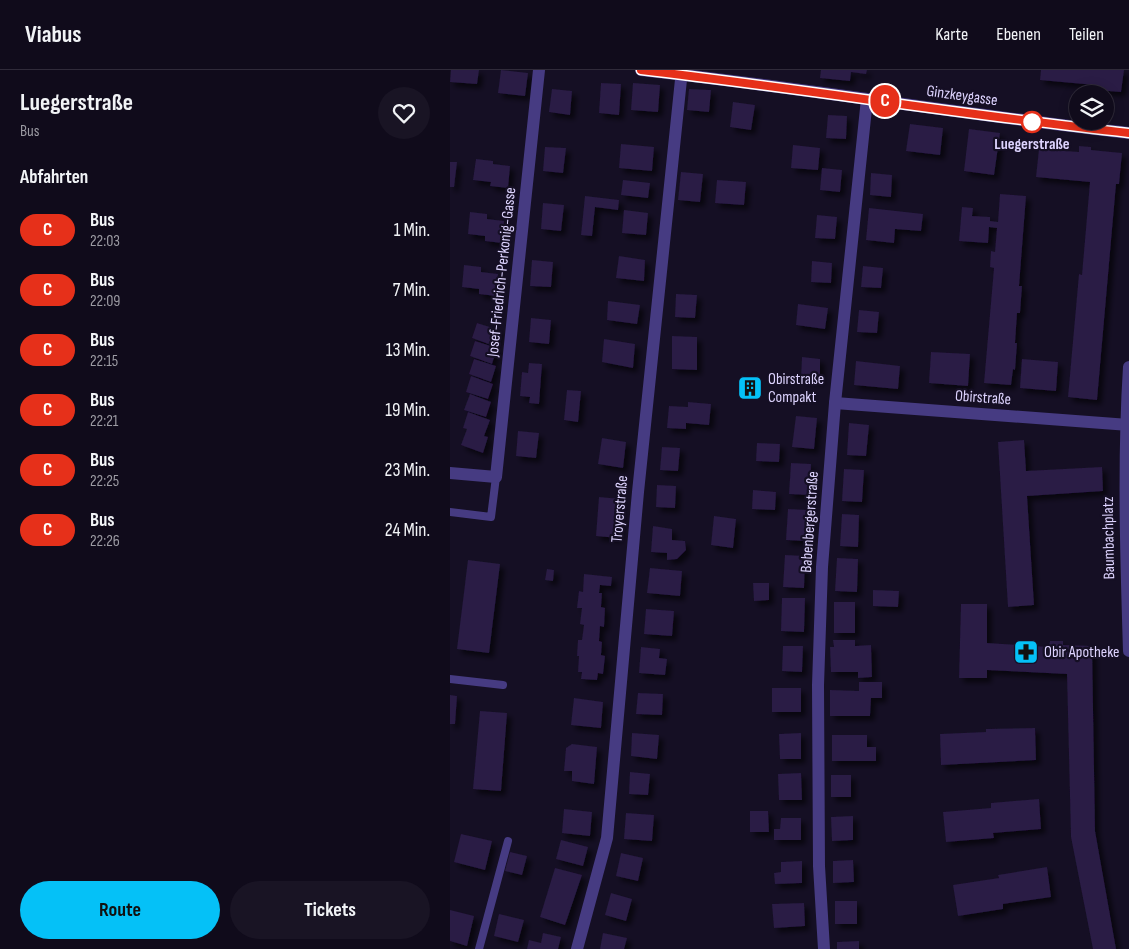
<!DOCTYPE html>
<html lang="de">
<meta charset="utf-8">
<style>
:root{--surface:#100b1b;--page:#191424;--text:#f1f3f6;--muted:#9c9ba3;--line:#302b3a;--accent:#05c1f7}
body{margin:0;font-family:"Sofia Sans Condensed",sans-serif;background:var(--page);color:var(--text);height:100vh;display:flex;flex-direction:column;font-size:19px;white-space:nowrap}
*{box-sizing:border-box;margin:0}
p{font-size:16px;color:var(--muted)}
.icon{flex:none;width:28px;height:28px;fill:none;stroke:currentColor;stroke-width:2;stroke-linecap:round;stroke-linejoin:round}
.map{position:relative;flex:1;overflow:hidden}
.details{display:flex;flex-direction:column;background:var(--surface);width:450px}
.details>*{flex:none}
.badge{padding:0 10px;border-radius:16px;font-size:18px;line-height:32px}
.tools{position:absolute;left:619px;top:15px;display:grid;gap:10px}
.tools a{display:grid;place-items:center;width:45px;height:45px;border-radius:50%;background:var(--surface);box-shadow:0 2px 12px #0003,0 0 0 1px var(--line);font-size:25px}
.map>.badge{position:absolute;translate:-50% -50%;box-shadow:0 0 0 2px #fff}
h2{padding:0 20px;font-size:19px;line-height:45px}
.round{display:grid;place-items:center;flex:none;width:52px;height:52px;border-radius:26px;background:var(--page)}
.overview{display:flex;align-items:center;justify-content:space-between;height:85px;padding:0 20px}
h1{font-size:24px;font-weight:700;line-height:38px}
.button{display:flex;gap:10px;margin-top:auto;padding:10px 20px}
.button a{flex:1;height:58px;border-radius:30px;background:var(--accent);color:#111;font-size:20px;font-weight:700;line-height:58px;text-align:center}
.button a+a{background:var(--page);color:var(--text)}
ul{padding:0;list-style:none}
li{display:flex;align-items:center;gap:15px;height:60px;padding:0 20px}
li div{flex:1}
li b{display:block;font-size:19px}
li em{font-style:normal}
li .badge{min-width:55px;font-weight:700;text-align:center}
header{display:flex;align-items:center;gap:30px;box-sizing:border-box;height:70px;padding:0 25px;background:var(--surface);border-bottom:1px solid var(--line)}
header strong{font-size:24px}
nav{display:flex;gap:28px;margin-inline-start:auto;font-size:18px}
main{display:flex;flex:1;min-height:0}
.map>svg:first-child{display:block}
.building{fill:#291b44;filter:url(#shadow)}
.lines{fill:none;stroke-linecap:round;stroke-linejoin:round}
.service{stroke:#463b82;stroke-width:8}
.minor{stroke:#463b82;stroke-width:12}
.tertiary{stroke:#463b82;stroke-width:12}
.line-casing{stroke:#fff;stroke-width:11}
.line{stroke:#e6301a;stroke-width:8}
.stop-dot{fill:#fff;stroke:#e6301a;stroke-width:2.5}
.labels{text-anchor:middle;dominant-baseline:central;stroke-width:4.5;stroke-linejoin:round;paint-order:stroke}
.street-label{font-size:16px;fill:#ddd3fe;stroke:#150f24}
.stop-label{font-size:16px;font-weight:bold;fill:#ddd3fe;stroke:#150f24}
.poi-label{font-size:16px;fill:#ddd3fe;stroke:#150f24;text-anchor:start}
</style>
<header>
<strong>Viabus</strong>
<nav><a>Karte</a><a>Ebenen</a><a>Teilen</a></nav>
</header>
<main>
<section class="details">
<div class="overview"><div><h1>Luegerstraße</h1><p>Bus</p></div><a class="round"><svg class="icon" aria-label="heart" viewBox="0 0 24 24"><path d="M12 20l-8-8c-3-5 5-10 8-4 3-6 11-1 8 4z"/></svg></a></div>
<h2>Abfahrten</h2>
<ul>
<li><span class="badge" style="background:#e6301a;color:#fff">C</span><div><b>Bus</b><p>22:03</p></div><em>1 Min.</em></li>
<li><span class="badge" style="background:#e6301a;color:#fff">C</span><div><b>Bus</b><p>22:09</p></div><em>7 Min.</em></li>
<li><span class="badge" style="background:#e6301a;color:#fff">C</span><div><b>Bus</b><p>22:15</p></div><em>13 Min.</em></li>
<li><span class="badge" style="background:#e6301a;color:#fff">C</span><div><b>Bus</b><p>22:21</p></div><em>19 Min.</em></li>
<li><span class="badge" style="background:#e6301a;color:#fff">C</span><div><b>Bus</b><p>22:25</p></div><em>23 Min.</em></li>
<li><span class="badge" style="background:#e6301a;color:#fff">C</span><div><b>Bus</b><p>22:26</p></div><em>24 Min.</em></li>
</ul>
<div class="button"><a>Route</a><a>Tickets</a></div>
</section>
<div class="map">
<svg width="679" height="879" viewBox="0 0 679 879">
<defs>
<filter id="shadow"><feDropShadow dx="4.5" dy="4.5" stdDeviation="2.5" flood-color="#0009"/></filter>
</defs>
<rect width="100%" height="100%" fill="#150f24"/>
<g class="building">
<path d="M1,0H29L27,14L0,12Z"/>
<path d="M51,0L78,3L75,26L48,23Z"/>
<path d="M371,0H417L416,4L401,2L400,11L370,8Z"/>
<path d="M591,0H674L671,22L645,20V15L590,10Z"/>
<path d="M151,13L171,14L169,45L149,43Z"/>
<path d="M183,13L210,15L208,42L181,40Z"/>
<path d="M102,19L122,21L120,45L99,42Z"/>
<path d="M239,19L261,20L259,42L237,40Z"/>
<path d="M283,32L305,35L301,60L280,57Z"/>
<path d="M378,45L397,46L396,69L376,68Z"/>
<path d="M460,54L493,58L490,85L456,81Z"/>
<path d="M519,59L550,63L544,105L514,101Z"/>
<path d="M171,74L204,77L202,101L169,98Z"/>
<path d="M343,75L370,78L368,100L341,98Z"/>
<path d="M629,76L641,77V80L672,83L669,114H666L647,330L618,327L629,204L632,205L640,112L586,107L589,79L629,82Z"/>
<path d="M95,77L116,78L113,103L93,101Z"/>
<path d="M26,89L43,91V94L60,96L58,118L40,116L41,112L23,110Z"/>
<path d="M0,92H7L4,117H0Z"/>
<path d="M372,98L392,100L390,122L370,120Z"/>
<path d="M231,102L253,104L250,132L228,130Z"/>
<path d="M421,103L442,105L441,127L420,125Z"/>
<path d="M173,110L200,113L198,128L171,125Z"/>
<path d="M267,110L296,112L294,135L265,133Z"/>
<path d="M550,124L576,126L569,216H572L570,243H567L565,273H567L565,300L563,299L561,315L534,313L544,198L540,197L541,181L545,182L547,158L539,157L538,173L509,171L512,137L523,138L522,146L540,147V151L548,152Z"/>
<path d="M135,126L169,130L168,140L145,137L142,166L131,165Z"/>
<path d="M93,133L114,135L111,161L91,159Z"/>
<path d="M419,138L473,144L471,161L445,159L444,173L416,170Z"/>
<path d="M174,140L198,143L196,165L172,163Z"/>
<path d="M20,142L37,144V149L54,151L52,173L35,171V166L18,164Z"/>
<path d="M367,145L387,147L385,169L365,168Z"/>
<path d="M169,186L195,190L194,211L166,208Z"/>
<path d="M82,190L103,192L101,217L80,216Z"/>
<path d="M362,191L382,193L381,213L361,212Z"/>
<path d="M14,195L31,197V202L48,204L46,226L29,224V219L12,217Z"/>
<path d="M413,196L433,198L431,218L411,217Z"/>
<path d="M226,224L247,225L245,248L225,247Z"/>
<path d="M158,231L190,235L187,254L157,250Z"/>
<path d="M348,234L378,238L375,259L346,255Z"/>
<path d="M409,240L429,242L427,263L407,262Z"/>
<path d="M81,248L101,250L99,274L79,272Z"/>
<path d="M27,253L49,260L44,276L22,268Z"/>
<path d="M222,266L247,267V300L222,299Z"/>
<path d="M154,269L185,274L183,298L152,292Z"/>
<path d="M25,271L47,278L42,294L20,286Z"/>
<path d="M481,282L520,284L518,316L479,313Z"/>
<path d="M352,287L370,289V311L351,309Z"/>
<path d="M24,289L46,296L41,312L19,304Z"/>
<path d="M572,289L608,292L606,321L570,318Z"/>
<path d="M406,291L450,296L448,319L404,315Z"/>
<path d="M79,293L92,294L89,334L79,333L80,327L70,326L72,302L78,303Z"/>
<path d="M21,306L43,314L38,329L16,322Z"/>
<path d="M117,320L131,321L128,352L114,350Z"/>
<path d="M20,324L41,332L36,347L14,340Z"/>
<path d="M238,332L261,334L259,355L236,353V359L217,358L219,336L238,337Z"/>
<path d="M18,342L40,350L34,366L38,367L33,383L11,375L17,359L13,358Z"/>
<path d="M346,346L367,348L364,379L342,377Z"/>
<path d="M399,353L419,355L416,386L397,385Z"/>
<path d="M68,361L89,363L86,388L66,386Z"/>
<path d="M152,368L176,372L173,398L148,394Z"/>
<path d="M574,370L576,401L652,397L653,421L577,426L584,535L558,537L548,372Z"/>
<path d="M307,373L330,374L329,392L306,391Z"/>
<path d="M212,377L230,378L228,401L210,400Z"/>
<path d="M341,393L361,394L360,425L339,424Z"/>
<path d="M394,399L414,400L412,432L392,431Z"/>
<path d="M207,415L226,416L225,438L206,437Z"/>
<path d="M303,420L326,422L325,440L302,439Z"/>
<path d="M149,427L171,429L168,468L146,466Z"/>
<path d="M338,439L358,440L356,471L336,470Z"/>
<path d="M392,444L409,445L408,477L390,476Z"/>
<path d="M264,446L286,449L283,478L261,475Z"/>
<path d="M203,456L222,459V470L235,471L236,480L227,489L217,490V483L201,482Z"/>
<path d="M335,485L355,486L354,518L333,517Z"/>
<path d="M387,488L408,489L407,522L385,521Z"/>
<path d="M18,490L50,494L39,583L7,579Z"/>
<path d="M200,498L232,501L230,526L197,523Z"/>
<path d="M97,499L104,500L103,511L95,510Z"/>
<path d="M134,504L162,507L161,516L150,515L149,523H152L151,537L155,538L154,557L150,556L149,571L152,572L151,585L155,586L153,604L148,603L147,610L131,609L132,602H128L129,586H127L128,570H132L134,555L130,554L132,538H127L129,521L133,522Z"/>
<path d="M303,513H319V530L304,531Z"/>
<path d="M423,520L449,521L448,537L423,536Z"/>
<path d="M332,528H355L354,562L331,561Z"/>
<rect x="384" y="532" width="21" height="31"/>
<path d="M511,534H537V573L599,577L600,571H613V575L642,576L645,761L666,879H643L621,767L617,604L537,600V608H509Z"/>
<path d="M196,539L224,541L222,566L194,564Z"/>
<path d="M383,570H405V576L421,575L422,607L408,608V602H381L380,577H384Z"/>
<path d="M333,576H353L352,602L332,601Z"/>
<path d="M191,577L210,579L209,588L217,589L215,605L189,603Z"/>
<path d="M409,612H432V628H421L420,646H380V620L409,621Z"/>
<rect x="322" y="618" width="29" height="24"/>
<path d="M188,623L213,624L212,645L186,644Z"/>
<path d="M0,625L7,626L5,654H0Z"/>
<path d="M124,628L153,632L151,658L121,655Z"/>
<path d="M30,641L57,643L51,721L23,719Z"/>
<path d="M585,658L586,690L491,695L490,664L536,662V659Z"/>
<path d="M182,663L209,665L207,689L181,686Z"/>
<path d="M351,663V689H330L329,664Z"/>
<path d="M382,665H417V677H426V691H382Z"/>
<path d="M122,674L147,677L144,714L122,711V701H114L116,678Z"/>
<path d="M180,702L200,704L198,725L179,724Z"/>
<path d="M351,703L352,730H329L328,704Z"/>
<rect x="381" y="705" width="20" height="22"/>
<path d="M589,729L591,759L543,763L544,768L496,772L493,742L541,738V733Z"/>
<path d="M114,739L142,742L140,766L112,763Z"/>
<path d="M300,741H318L319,762H300Z"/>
<path d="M176,743L204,745L202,771L174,769Z"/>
<path d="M403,746V770L382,771L381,747Z"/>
<path d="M331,748H351V770H324V759H330Z"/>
<path d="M11,764L42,771L35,800L4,792Z"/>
<path d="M111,770L138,777L133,796L106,789Z"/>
<path d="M60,782L77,786L72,805L55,801Z"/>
<path d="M171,783L193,788L188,811L166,806Z"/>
<path d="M403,790L404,812L383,813V791Z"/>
<path d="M352,791V813L325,814L324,803L331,802V792Z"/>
<path d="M597,797L601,827L553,834V839L508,846L503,815L549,808L548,805Z"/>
<path d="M105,798L132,805L115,855L90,847Z"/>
<path d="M161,823L182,829L176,851L155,845Z"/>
<rect x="385" y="831" width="22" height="23"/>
<path d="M354,833L355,856L324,858L322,834Z"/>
<path d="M0,840L24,846L17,876L0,871Z"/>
<path d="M49,844L74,850L68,872L44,866Z"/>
<path d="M93,863L111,867L108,879H77L79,870L91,873Z"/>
<path d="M153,863L177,868L174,879H150Z"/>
<path d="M409,871V879H387V872Z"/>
</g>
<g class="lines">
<g class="service">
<path d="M0,442L41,447L46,407"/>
<path d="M0,609L53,615"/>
<path d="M29,879L58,771"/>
</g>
<g class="minor">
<path d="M191,0C354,18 516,45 679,63"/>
<path d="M385,333L679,355"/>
<path d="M0,403L46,407L89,0"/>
<path d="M127,879L157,768L188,422L232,0"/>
<path d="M374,879L369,796L368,615L372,497L385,333L417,29"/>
</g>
<path class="tertiary" d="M679,297C673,392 676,486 679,581"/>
</g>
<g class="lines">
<defs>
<path id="line" d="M191,0C354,19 516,45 679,63"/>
</defs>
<use href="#line" class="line-casing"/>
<use href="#line" class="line"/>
</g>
<defs>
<symbol id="building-square" viewBox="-11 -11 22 22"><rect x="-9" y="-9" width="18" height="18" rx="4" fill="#05c1f7" stroke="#150f24"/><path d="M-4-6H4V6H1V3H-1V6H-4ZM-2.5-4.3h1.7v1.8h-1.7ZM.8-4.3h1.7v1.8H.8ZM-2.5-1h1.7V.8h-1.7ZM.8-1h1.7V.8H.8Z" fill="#111"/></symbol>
<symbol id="pharmacy-square" viewBox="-11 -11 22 22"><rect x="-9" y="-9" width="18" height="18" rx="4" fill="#05c1f7" stroke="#150f24"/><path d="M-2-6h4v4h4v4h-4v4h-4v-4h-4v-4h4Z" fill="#111"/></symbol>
</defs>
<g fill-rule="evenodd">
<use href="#building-square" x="286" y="304" width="28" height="28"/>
<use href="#pharmacy-square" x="562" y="568" width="28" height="28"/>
</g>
<circle class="stop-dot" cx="582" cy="52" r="10"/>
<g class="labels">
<g class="street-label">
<text transform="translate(512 26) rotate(8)">Ginzkeygasse</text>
<text transform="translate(52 202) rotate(-84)">Josef-Friedrich-Perkonig-Gasse</text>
<text transform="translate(533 328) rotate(4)">Obirstraße</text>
<text transform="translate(170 439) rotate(-85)">Troyerstraße</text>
<text transform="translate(360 452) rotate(-86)">Babenbergerstraße</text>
<text transform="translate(659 468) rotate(-91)">Baumbachplatz</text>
</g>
<g class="stop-label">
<text x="582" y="74">Luegerstraße</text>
</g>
<g class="poi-label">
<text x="318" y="309">Obirstraße<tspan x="318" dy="18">Compakt</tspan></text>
<text x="594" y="582">Obir Apotheke</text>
</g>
</g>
</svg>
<div class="tools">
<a><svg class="icon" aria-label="layers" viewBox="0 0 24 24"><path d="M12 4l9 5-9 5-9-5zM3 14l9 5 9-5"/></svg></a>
</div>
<b class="badge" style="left:435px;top:31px;background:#e6301a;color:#fff">C</b>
</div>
</main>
